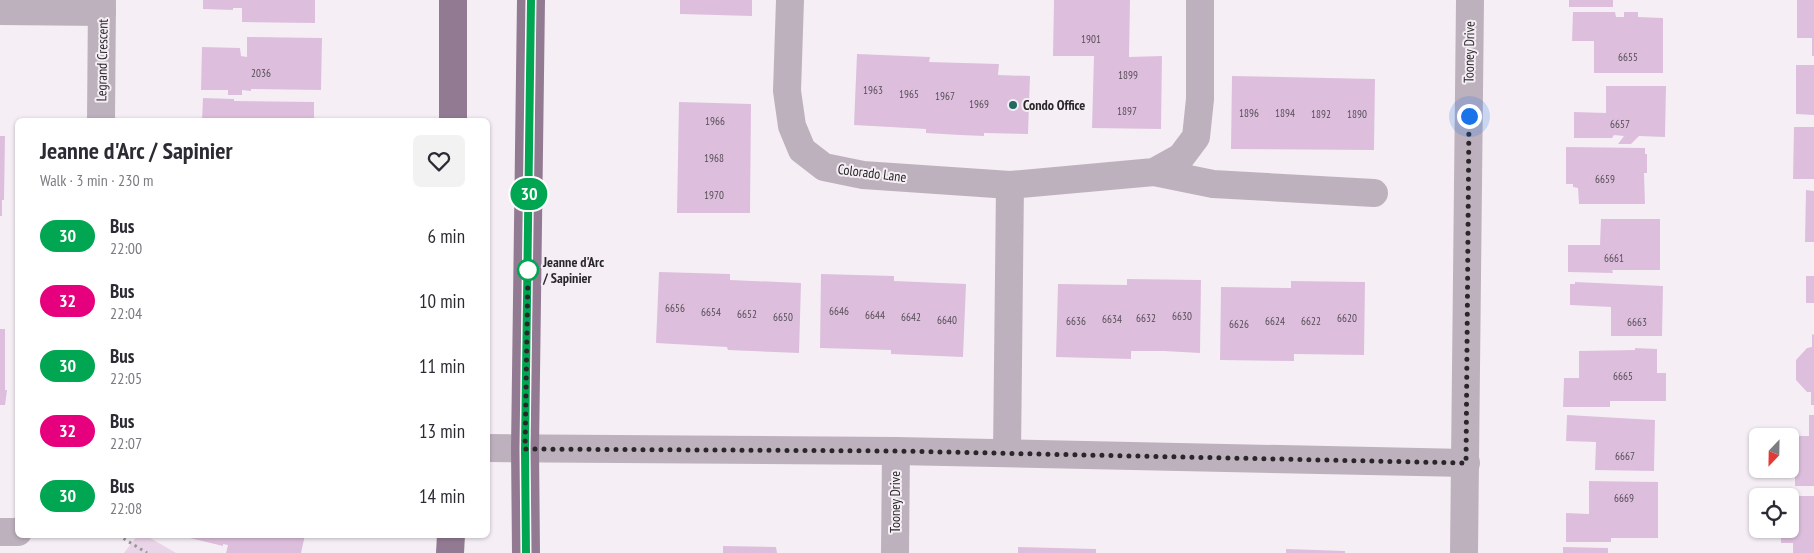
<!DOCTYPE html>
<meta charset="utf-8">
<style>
:root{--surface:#fff;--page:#f2f2f3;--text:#2b2b33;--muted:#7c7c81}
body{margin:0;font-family:"PT Sans Narrow",sans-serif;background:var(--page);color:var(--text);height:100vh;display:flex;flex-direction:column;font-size:19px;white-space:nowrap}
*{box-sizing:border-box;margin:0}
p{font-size:16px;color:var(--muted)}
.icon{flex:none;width:28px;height:28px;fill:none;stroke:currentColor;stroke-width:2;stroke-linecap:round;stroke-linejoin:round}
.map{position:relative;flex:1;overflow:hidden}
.sheet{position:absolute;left:15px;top:118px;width:475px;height:420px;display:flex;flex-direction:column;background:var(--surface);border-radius:8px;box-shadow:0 1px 4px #0004}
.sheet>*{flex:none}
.badge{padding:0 10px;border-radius:16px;font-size:18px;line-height:32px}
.needle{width:32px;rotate:202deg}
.tools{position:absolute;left:1749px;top:428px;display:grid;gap:10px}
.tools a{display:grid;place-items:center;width:50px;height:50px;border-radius:8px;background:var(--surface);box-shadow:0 1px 4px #0004;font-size:25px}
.you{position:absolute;width:25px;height:25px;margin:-12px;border:4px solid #fff;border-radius:50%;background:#1a73e8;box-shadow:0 0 0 8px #1a73e833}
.map>.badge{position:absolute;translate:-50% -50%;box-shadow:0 0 0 2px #fff}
.round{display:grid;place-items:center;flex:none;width:52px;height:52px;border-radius:8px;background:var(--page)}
.head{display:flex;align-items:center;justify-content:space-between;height:85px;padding:0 25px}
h1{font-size:24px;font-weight:700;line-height:38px}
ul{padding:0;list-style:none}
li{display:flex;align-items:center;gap:15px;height:65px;padding:0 25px}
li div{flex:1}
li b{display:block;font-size:19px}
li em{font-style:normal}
li .badge{min-width:55px;font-weight:700;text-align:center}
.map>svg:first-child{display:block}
.green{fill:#e9d4e8}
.building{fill:#ddbfdd}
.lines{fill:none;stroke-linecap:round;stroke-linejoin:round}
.path{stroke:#9a969a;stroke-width:3;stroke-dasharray:2.5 4;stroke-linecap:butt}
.minor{stroke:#beb1be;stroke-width:28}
.major{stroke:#927b92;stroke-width:28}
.line-casing{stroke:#fff;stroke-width:11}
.line{stroke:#00a651;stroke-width:8}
.walk{stroke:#292729;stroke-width:5;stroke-dasharray:0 9}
.poi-dot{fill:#1f6a65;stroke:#f5eff5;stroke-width:2}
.stop-dot{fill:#fff;stroke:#00a651;stroke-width:2.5}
.labels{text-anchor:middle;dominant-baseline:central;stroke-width:4;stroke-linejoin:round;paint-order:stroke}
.number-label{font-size:11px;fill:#564d56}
.street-label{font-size:14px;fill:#292729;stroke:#f5eff5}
.poi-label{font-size:14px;font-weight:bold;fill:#292729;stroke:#f5eff5;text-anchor:start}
.stop-label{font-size:14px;font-weight:bold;fill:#292729;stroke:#f5eff5;text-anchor:start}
</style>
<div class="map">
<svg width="1814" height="553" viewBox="0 0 1814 553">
<rect width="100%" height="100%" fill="#f5eff5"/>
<path class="green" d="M138,535H145L176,553H124Z"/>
<g class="building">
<path d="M203,0H315V23L242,22V8H233V10L203,9Z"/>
<path d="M680,0H752V16L680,14Z"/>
<path d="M1054,0H1130L1129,57L1162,56L1161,129L1092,128L1094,56H1053Z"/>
<rect x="1569" y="0" width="44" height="7"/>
<path d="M1797,0H1814V56H1812V38H1797Z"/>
<path d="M1573,12H1615L1616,17H1624V12H1638V17L1663,18V73H1594V41H1572Z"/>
<path d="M247,37L322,38L321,90L251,89V91L242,90V95H228V90H201L202,47L240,48L241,56L247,57Z"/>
<path d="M857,54L930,57L929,62L999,64L998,75L1030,76L1028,134L984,133V136L960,135L926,133V129L854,125Z"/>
<path d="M1796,65H1814V115L1796,114Z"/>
<path d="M1232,76L1375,79L1374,150L1231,149Z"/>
<path d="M1606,86H1666L1665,137L1639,136L1631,144H1618L1624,136L1614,135L1612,138H1574V112L1606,113Z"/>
<path d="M203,98L234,99V101L314,102V120H202Z"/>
<path d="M679,102L751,104L750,213H677Z"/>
<path d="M1794,127H1814V179H1793Z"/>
<path d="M0,136H5L4,200H2V216H0Z"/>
<path d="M1566,147L1645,148V154H1647V173H1644L1645,204H1579L1578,188L1573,187V184H1566Z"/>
<path d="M1806,190L1814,191V242H1805Z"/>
<path d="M1601,219H1660V270H1612L1613,273L1568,272V245H1600Z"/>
<path d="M659,272L730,274V280L801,283L799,353L728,350L727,347L656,343Z"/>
<path d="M821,274L894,276V281L966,284L963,357L891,354V350L820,348Z"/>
<rect x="1806" y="276" width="8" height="27"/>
<path d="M1127,279L1201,280L1200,353L1164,351H1131V359L1056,357L1058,284L1127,285Z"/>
<path d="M1291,281L1365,282L1364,355L1294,354V361L1220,360L1221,287L1291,288Z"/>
<path d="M1575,282L1663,286L1662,336H1611V307L1570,305V284H1575Z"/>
<path d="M0,329H5V390H7L5,405H0Z"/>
<path d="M1812,334L1814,335V405H1811V392H1807L1796,380V360L1807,348L1812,347Z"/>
<path d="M1635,348L1657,349V373H1666V401H1610V407H1563L1564,378H1579V351L1635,350Z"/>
<path d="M1567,415L1655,420L1654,471L1595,470L1596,442L1566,441Z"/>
<path d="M1809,415H1814V486H1795V436H1809Z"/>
<path d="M1589,481L1658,482V538H1611V542H1566V513L1589,514Z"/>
<path d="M1793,496H1814V553H1793V543H1781V529H1790V514H1793Z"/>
<path d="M190,535H305L301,553H226L228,545L223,544V546L190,538Z"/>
<path d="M723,546L776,547L777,553H723Z"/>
<path d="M1018,547L1096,549V553H1018Z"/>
<path d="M1563,547L1608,548V553H1563Z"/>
<path d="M1286,549L1345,551V553H1286Z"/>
</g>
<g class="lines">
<path class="path" d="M118,535L147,553"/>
<g class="minor">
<path d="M790,0L787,91L792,126L802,150L824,167L863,175L1010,185L1154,172L1181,157L1196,137L1200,99V0"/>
<path d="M0,11L102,12"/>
<path d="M101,120L102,0"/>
<path d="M1154,172L1213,184L1374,193"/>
<path d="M488,448L896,451L1466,463"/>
<path d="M1007,453L1010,185"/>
<path d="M0,532H18"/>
<path d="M895,553L896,451"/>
<path d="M1464,553L1470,0"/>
</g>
<g class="major">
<path d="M453,120V0"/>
<path d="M450,553L451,535"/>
<path d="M526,553L525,449L531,0"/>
</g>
</g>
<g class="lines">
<defs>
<path id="line" d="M526,553L525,449L531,0"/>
</defs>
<use href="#line" class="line-casing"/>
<use href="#line" class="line"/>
<path class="walk" d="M528,270L525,449L896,451L1466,463L1469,116"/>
</g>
<circle class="poi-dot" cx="1013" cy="105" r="5"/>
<circle class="stop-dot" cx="528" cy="270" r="10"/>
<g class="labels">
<g class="number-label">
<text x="1091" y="39">1901</text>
<text x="1628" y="57">6655</text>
<text x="261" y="73">2036</text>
<text x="1128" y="75">1899</text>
<text x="873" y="90">1963</text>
<text x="909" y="94">1965</text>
<text x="945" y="96">1967</text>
<text x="979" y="104">1969</text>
<text x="1127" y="111">1897</text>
<text x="1249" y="113">1896</text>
<text x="1285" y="113">1894</text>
<text x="1321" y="114">1892</text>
<text x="1357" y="114">1890</text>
<text x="715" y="121">1966</text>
<text x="1620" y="124">6657</text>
<text x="714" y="158">1968</text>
<text x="1605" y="179">6659</text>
<text x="714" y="195">1970</text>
<text x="1614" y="258">6661</text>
<text x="675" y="308">6656</text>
<text x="839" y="311">6646</text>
<text x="711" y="312">6654</text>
<text x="747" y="314">6652</text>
<text x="875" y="315">6644</text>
<text x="1182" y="316">6630</text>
<text x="783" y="317">6650</text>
<text x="911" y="317">6642</text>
<text x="1146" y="318">6632</text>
<text x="1347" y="318">6620</text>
<text x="1112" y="319">6634</text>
<text x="947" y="320">6640</text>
<text x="1076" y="321">6636</text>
<text x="1275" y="321">6624</text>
<text x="1311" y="321">6622</text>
<text x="1637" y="322">6663</text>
<text x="1239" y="324">6626</text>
<text x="1623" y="376">6665</text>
<text x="1625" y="456">6667</text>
<text x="1624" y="498">6669</text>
</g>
<g class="street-label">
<text transform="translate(1469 52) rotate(-89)">Tooney Drive</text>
<text transform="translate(102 60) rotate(-89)">Legrand Crescent</text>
<text transform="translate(872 173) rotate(7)">Colorado Lane</text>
<text transform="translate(895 502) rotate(-90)">Tooney Drive</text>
</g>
<g class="poi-label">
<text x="1023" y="105">Condo Office</text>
</g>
<g class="stop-label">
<text x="543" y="262">Jeanne d'Arc<tspan x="543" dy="16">/ Sapinier</tspan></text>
</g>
</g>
</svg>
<div class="tools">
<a><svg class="needle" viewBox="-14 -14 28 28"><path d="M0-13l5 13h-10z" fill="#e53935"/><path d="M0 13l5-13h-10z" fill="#7c7c81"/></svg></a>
<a><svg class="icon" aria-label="locate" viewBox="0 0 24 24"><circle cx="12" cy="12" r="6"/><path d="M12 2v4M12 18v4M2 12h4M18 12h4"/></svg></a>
</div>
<div class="you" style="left:1469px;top:116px"></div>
<b class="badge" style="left:529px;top:194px;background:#00a651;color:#fff">30</b>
<section class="sheet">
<div class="head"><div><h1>Jeanne d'Arc / Sapinier</h1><p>Walk · 3 min · 230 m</p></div><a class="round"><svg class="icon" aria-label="heart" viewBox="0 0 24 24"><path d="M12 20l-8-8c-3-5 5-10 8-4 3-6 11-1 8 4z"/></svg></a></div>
<ul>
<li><span class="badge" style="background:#00a651;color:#fff">30</span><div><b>Bus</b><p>22:00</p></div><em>6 min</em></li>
<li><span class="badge" style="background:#e6007e;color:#fff">32</span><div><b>Bus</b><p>22:04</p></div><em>10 min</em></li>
<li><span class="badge" style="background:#00a651;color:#fff">30</span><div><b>Bus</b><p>22:05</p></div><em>11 min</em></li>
<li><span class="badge" style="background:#e6007e;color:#fff">32</span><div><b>Bus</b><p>22:07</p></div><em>13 min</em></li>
<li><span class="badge" style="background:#00a651;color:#fff">30</span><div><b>Bus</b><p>22:08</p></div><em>14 min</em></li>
</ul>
</section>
</div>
